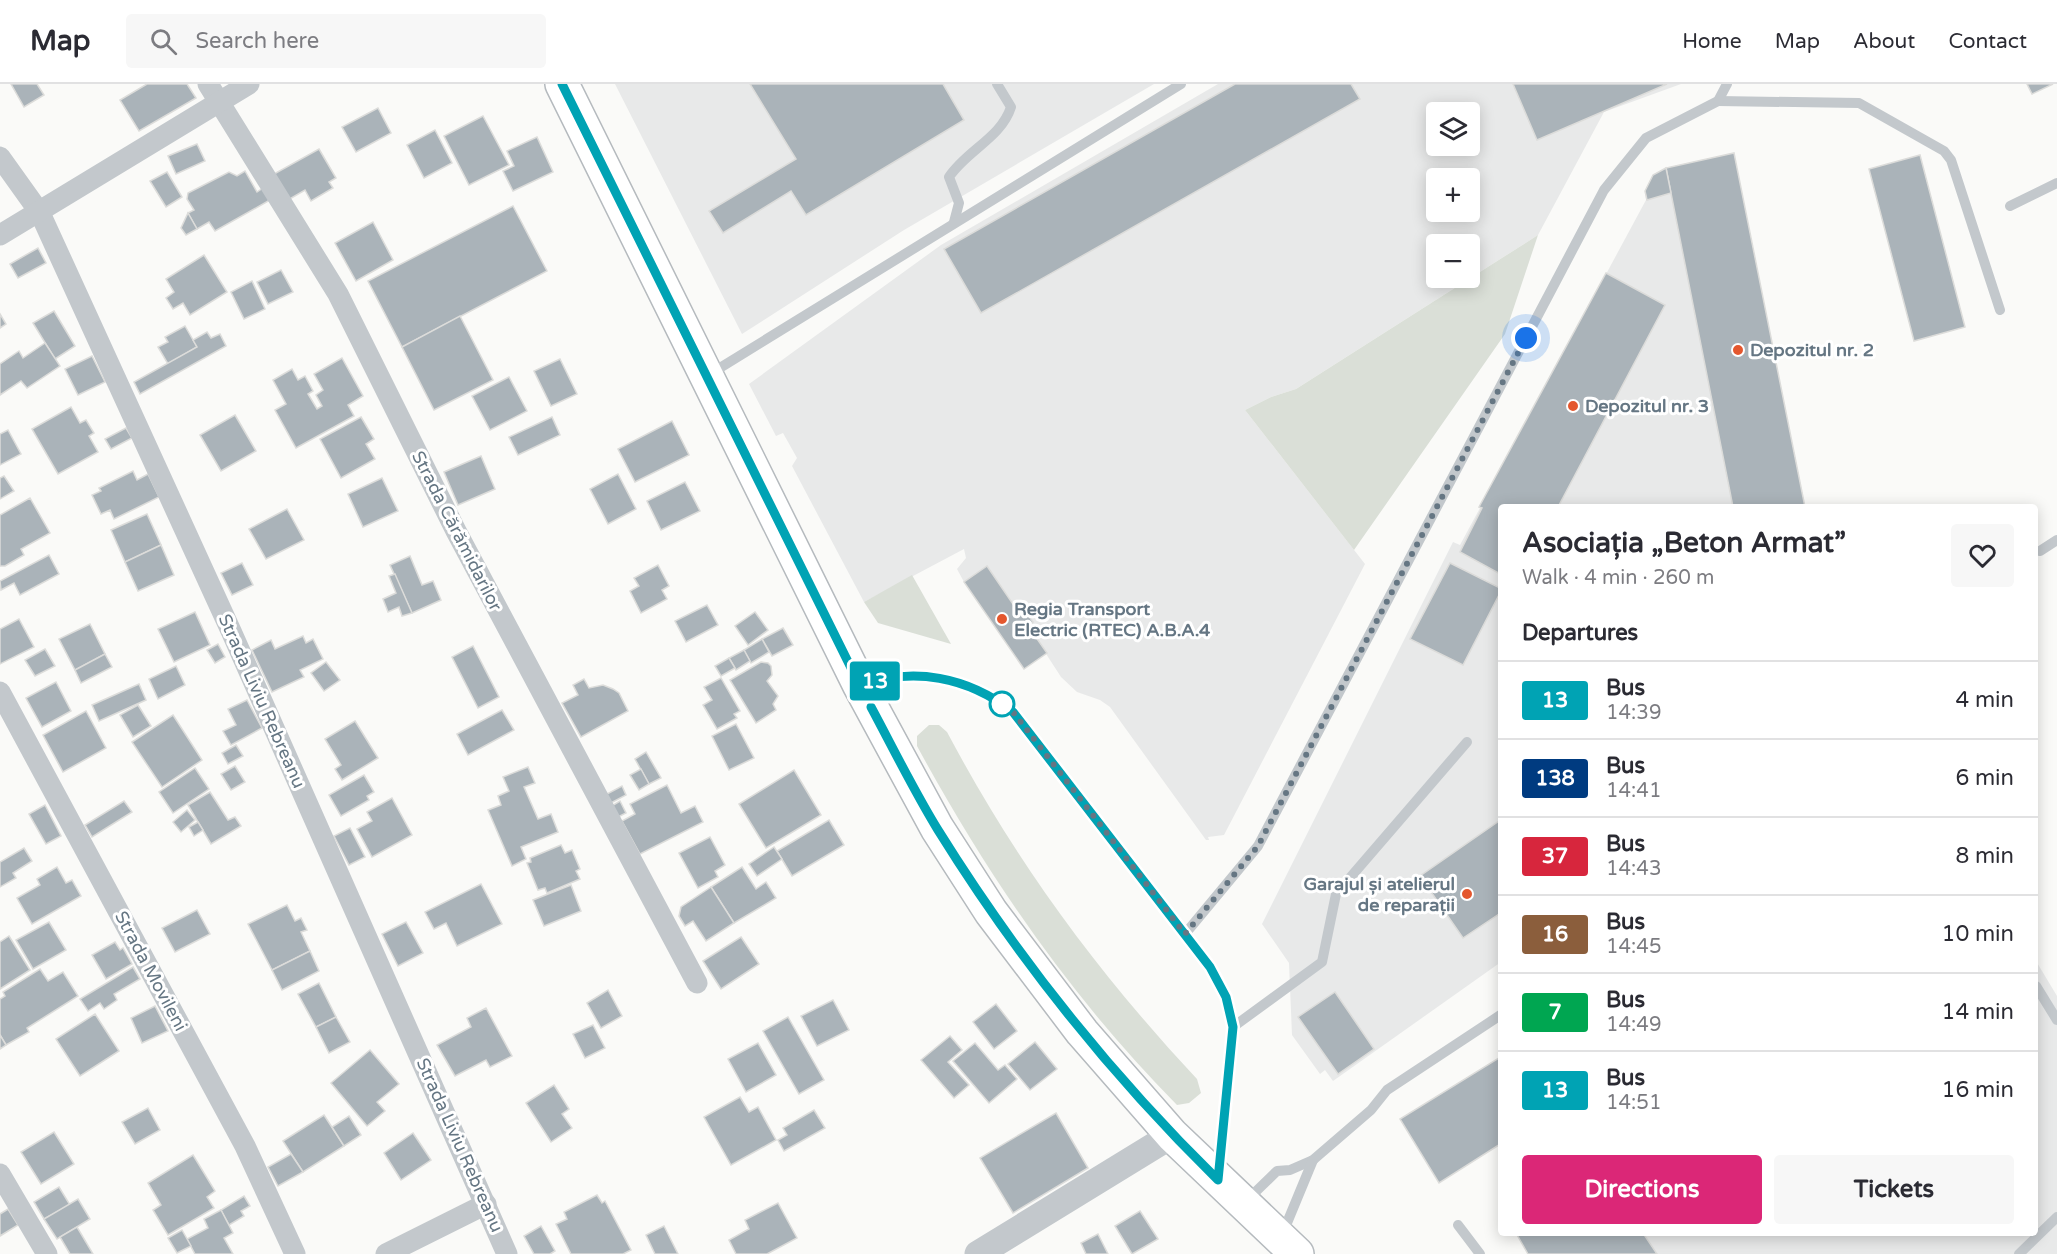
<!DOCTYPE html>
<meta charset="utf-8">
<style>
:root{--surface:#fff;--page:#f7f7f7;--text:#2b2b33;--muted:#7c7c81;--line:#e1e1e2;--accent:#db2777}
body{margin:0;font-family:"Varela Round",sans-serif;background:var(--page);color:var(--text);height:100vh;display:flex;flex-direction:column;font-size:22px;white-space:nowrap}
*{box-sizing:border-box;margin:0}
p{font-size:20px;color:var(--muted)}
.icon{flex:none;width:33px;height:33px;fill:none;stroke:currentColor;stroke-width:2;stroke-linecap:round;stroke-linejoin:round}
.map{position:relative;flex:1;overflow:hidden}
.side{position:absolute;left:1498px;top:420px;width:540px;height:732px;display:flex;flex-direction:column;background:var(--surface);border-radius:6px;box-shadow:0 3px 15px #0003}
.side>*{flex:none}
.badge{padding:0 12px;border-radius:4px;font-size:21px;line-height:39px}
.buttons{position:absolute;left:1426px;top:18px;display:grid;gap:12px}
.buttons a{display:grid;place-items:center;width:54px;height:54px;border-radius:6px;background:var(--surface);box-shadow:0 3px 15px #0003;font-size:30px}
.you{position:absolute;width:30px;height:30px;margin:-15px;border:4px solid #fff;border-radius:50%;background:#1a73e8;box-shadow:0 0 0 9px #1a73e833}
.map>.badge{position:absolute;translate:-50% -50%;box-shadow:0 0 0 3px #fff}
h2{padding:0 24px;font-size:22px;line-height:54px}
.round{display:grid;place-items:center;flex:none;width:63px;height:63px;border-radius:6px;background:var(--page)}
.overview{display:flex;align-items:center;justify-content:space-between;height:102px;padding:0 24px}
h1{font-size:28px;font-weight:700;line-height:45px}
.primary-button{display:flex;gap:12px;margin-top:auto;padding:12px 24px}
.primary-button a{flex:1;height:69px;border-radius:6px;background:var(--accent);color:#fff;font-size:24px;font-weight:700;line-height:69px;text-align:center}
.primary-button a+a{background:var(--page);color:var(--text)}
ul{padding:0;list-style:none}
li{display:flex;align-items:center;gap:18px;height:78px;padding:0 24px;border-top:2px solid var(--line)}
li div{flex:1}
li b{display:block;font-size:22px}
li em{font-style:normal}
li .badge{min-width:66px;font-weight:700;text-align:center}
header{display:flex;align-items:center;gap:36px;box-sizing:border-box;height:84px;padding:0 30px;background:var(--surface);border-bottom:2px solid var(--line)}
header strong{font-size:28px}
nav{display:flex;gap:33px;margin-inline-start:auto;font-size:21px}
.search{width:420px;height:54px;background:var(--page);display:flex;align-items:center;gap:15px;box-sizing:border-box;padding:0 21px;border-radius:6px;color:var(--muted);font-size:22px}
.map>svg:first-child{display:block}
.built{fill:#e8e9e9;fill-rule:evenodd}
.green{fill:#dadfd7}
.building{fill:#aab3b9;stroke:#dcdcda;stroke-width:1.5}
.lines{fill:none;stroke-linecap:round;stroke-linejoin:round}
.primary-casing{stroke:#b5babe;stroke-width:36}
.service{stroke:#c3c8cc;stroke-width:10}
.minor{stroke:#c3c8cc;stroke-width:21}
.tertiary{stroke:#c3c8cc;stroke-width:27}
.primary{stroke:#fff;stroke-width:33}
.line-casing{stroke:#fff;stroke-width:14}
.line{stroke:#00a3b4;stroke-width:9}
.walk{stroke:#657683;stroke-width:6;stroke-dasharray:0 10.8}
.poi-dot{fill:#e4572e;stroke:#fff;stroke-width:2}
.stop-dot{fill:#fff;stroke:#00a3b4;stroke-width:3}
.labels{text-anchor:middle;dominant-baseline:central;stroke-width:6;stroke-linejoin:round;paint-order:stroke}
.poi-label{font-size:18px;font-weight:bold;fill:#657683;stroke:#fff;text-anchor:start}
.street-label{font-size:18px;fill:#657683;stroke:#fff}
</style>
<header>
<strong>Map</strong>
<div class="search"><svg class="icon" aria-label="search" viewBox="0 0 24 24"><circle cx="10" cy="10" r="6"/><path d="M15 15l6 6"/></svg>Search here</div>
<nav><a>Home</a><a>Map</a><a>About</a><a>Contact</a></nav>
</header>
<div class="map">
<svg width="2057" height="1170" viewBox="0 0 2057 1170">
<rect width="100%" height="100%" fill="#fafaf8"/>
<g class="built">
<path d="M615,0H1154L904,146L742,250Z"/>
<path d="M1218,0H1681L1604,28L1538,151L1296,305L1271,313L1245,326L1365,480L1224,751L1208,753L1209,756H1206L1110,623L1100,616L1077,608L1061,593L1028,542L1033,537L1024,526L1019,529L986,483L964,498L957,485L966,474L964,465L864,518L792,382L797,374L783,349L776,352L749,300L941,161ZM1437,28H1470V62H1437ZM1437,94H1470V128H1437ZM1437,160H1470V194H1437Z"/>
<path d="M1734,69L1805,423H1502L1501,878L1333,997L1325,986L1320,990L1292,951L1289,879L1262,840L1453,458L1460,461L1646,116L1645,107L1653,91L1666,84Z"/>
<path d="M2036,877L2057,912V1170H1657L1643,1149H2036Z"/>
</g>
<g class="green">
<path d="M1538,151L1505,250L1354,466L1245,326L1271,313L1296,305Z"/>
<path d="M912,491L951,560L878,539L864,518Z"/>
<path d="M929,641H939L947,648C1016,778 1097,888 1197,995L1201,1009L1189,1019L1177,1021C1072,915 988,793 917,662V652Z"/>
</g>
<g class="building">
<path d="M11,0H37L44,11L24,23Z"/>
<path d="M147,0H187L196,14L139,47L120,16Z"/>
<path d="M750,0H943L964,36L806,131L791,107L723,149L709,127L796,75Z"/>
<path d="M1235,0H1351L1360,15L981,229L944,165Z"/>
<path d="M1513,0H1667L1537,56Z"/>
<path d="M2027,0H2053L2032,10Z"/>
<path d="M378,24L391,49L356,68L342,43Z"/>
<path d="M483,32L509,81L469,101L444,52Z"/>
<path d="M435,46L452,79L424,94L407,61Z"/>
<path d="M537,53L553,88L513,107L503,87L514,82L507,67Z"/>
<path d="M197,60L205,77L176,90L168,72Z"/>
<path d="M319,65L336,94L329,98L333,104L311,117L305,106L288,116L274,90Z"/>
<path d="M1734,69L1805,423H1733L1666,84Z"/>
<path d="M1920,71L1965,243L1914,257L1869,85Z"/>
<path d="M1666,84L1671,109L1647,116L1645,107L1653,91Z"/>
<path d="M245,87L257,108L263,104L270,116L215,147L209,138L197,145L188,129L194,126L187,115L188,109L229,88L237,92Z"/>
<path d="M167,88L182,113L166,123L150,97Z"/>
<path d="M513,122L547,187L402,263L368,197Z"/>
<path d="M188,129L197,145L186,151L181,144Z"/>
<path d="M373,138L393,176L356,197L335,159Z"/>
<path d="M38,164L46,179L18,194L10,180Z"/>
<path d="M204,171L227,208L190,231L183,219L173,225L166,214L174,208L166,195Z"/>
<path d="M281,186L293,208L268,220L257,198Z"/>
<path d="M1606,189L1665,221L1558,423H1502V491L1460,468L1482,424L1479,423Z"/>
<path d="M252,197L265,225L244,235L231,208Z"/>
<path d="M54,227L75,262L55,275L33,239Z"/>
<path d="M0,230L6,240L0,244Z"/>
<path d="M460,232L493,296L434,326L402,263Z"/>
<path d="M185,242L197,263L168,280L158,263L168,258L165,253Z"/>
<path d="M207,248L211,254L220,250L226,262L140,310L134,298L197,263L193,256Z"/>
<path d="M45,259L60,282L27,304L21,297L0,311V280L19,267L23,274Z"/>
<path d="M92,272L105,298L78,311L65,285Z"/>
<path d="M342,274L363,312L348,321L354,332L296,364L275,326L286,320L273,296L292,285L298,296L305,292L313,307L308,310L317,325L322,322L316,311L323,306L314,290Z"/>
<path d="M560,275L577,310L551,322L534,287Z"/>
<path d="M509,293L527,327L490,346L472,312Z"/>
<path d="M71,323L80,339L86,336L94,349L89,352L98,368L58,390L32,345Z"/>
<path d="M235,331L256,367L221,387L200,351Z"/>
<path d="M361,333L374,355L366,360L375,375L341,394L320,355Z"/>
<path d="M552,333L560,351L518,371L509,353Z"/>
<path d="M672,337L689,371L635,398L618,365Z"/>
<path d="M126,344L132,354L111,365L105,355Z"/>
<path d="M8,346L21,370L0,381V350Z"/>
<path d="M481,372L495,405L458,421L444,388Z"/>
<path d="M133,387L137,396L148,390L159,413L114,435L110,426L101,430L92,411L101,407L99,404Z"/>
<path d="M618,390L636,425L608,440L590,405Z"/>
<path d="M4,392L14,407L0,415V394Z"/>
<path d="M382,394L398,427L363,443L348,410Z"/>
<path d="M685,398L700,427L661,446L647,417Z"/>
<path d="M30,414L50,449L21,465L24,471L5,482H0V431Z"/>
<path d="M287,425L304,456L266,475L249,445Z"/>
<path d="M147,430L161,461L125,478L111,446Z"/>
<path d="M161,461L174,491L138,507L125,478Z"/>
<path d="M49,471L59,490L20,511L14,499L1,506L0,497Z"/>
<path d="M410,472L422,501L433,497L441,516L412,529L390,481Z"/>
<path d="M242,479L253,501L232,511L221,489Z"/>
<path d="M1450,479L1502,505L1463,581L1410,555Z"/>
<path d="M658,481L669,502L662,506L667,515L641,529L630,507L639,502L634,494Z"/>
<path d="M987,482L1019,529L1024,525L1033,538L1028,542L1047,569L1024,585L964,498Z"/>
<path d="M395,490L412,529L402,532L399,523L388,528L383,515L396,509L389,492Z"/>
<path d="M707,521L718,541L686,558L675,537Z"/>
<path d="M195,528L210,561L174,578L158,545Z"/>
<path d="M755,528L768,546L748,561L735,542Z"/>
<path d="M19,535L34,563L0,580V545Z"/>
<path d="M90,540L105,570L75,586L59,555Z"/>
<path d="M783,544L793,561L772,572L762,555Z"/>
<path d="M303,552L306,559L313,555L323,575L300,586L304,593L272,608L252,566L271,556L275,565Z"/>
<path d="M762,555L769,568L751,579L744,566Z"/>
<path d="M218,560L225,573L215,579L207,566Z"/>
<path d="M473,562L499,613L478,624L452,573Z"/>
<path d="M45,565L55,582L35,592L25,576Z"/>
<path d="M744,566L750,577L736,586L729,574Z"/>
<path d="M105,570L112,583L81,599L75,586Z"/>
<path d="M729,574L735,584L721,592L715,582Z"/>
<path d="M326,578L340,596L324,607L311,589Z"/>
<path d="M761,578L768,579L771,582L772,591L767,597L778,612L773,620L776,626L756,639L730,596Z"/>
<path d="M176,582L185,601L158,615L149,595Z"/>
<path d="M721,594L740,627L734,630L737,634L717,645L703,621L712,616L704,603Z"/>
<path d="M584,595L589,604L603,601L613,605L619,609L628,627L581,653L562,619L578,611L573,601Z"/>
<path d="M56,598L71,627L42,643L26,614Z"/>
<path d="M139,600L146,616L99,637L92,621Z"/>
<path d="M247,616L262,644L231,661L223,647L236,641L228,625Z"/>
<path d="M138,621L151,642L133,653L120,631Z"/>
<path d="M502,626L514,646L468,671L457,650Z"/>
<path d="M86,627L106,664L63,688L43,651Z"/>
<path d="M173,631L202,676L162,703L132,658Z"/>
<path d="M355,637L378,674L342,696L335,685L341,681L325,655Z"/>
<path d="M736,640L754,674L729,686L712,652Z"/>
<path d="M236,661L243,672L228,680L222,669Z"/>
<path d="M646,668L661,694L649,700L635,675Z"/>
<path d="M235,682L245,698L231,706L221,690Z"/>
<path d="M528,683L535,699L524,703L538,735L551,730L558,748L521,763L526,775L512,782L488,726L501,721L498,712L509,707L503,693Z"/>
<path d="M195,684L209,705L173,729L159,708Z"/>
<path d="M641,685L649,700L639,706L630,691Z"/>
<path d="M794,686L821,731L766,764L739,720Z"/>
<path d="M364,691L374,708L367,712L369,716L341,732L329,711Z"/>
<path d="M667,701L681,729L695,722L703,738L640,770L622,737L635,730L630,720Z"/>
<path d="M622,702L626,711L609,720L605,711Z"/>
<path d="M210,708L228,736L235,733L241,742L211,760L188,721Z"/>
<path d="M392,714L412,751L372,773L357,745L372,737L367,728Z"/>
<path d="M124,717L132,728L92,753L85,741Z"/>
<path d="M620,717L626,729L616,734L610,723Z"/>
<path d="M45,721L61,752L46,760L29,730Z"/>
<path d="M187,726L195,736L181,748L173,738Z"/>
<path d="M1502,735V828L1463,854L1420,792Z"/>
<path d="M829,736L844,761L792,792L777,767Z"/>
<path d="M198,738L203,746L194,752L189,743Z"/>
<path d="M350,744L365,773L349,781L334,752Z"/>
<path d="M710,753L725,781L715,787L718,793L698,804L679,769Z"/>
<path d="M561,761L565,769L572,766L580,785L576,787L580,795L547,809L545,804L538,806L527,779L531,778L530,774Z"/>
<path d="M774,763L782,775L757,792L749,780Z"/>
<path d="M24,764L32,777L13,789L16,794L0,803V778Z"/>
<path d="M57,783L66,799L72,796L81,812L32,840L17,814L40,801L37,795Z"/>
<path d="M742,783L756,805L766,798L776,814L734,839L711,803Z"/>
<path d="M481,800L502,840L457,862L446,839L434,845L425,828Z"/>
<path d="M571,801L581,827L544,842L533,816Z"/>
<path d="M711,803L734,839L706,857L693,837L685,842L679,832L681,823Z"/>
<path d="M287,821L295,837L301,834L307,846L301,848L310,867L272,886L248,840Z"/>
<path d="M197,826L210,850L175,868L162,844Z"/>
<path d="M49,838L66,866L33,885L16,856Z"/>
<path d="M406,838L423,869L398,882L382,850Z"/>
<path d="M9,852L30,886L0,905V858Z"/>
<path d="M741,853L759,880L721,905L703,877Z"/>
<path d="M115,858L120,866L123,864L132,880L106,895L92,871Z"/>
<path d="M310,867L319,887L282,906L272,886Z"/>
<path d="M133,883L140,895L114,910L117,916L104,925L100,919L88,927L80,915Z"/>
<path d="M40,885L48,897L63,888L78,912L27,944L29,948L6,961L0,951V915L5,912L3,908Z"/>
<path d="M319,899L336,933L316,943L298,910Z"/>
<path d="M608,906L622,932L601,944L587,919Z"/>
<path d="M1335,908L1374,965L1338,990L1298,933Z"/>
<path d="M833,916L849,946L817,962L801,932Z"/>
<path d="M996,920L1017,947L994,965L973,938Z"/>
<path d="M155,922L168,947L142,959L131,934Z"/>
<path d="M486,924L512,972L490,983L486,976L455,992L437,961L471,943L467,934Z"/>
<path d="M95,930L119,967L80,992L56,955Z"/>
<path d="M336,933L350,958L329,969L316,943Z"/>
<path d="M788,933L824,996L799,1010L763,947Z"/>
<path d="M593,941L605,964L585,974L573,950Z"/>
<path d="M0,951L6,961L0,965Z"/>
<path d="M950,952L962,966L948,978L969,1001L954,1014L921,976Z"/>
<path d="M1035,958L1057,985L1030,1006L1008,980Z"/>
<path d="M758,959L776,991L746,1008L728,975Z"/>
<path d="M975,959L998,986L1005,981L1017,995L989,1019L953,977Z"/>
<path d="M370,966L399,1000L377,1018L385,1027L367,1042L331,999Z"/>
<path d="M1502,972V1059L1439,1099L1400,1035Z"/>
<path d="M554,1001L569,1025L562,1030L572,1044L551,1058L526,1019Z"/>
<path d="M740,1013L749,1028L758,1023L776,1056L731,1081L704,1033Z"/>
<path d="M148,1024L160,1046L135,1060L122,1038Z"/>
<path d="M814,1026L825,1044L784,1067L778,1056L787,1051L783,1044Z"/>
<path d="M1056,1029L1088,1084L1013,1129L980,1074Z"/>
<path d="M324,1031L344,1062L303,1088L283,1057Z"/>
<path d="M349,1032L361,1051L344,1062L332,1043Z"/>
<path d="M54,1048L74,1080L41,1100L21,1068Z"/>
<path d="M413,1049L431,1076L401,1096L384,1069Z"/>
<path d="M291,1070L303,1088L278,1102L268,1083Z"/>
<path d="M193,1071L215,1107L207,1113L214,1124L168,1151L153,1126L161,1121L148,1099Z"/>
<path d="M59,1103L70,1121L44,1135L34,1118Z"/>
<path d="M597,1111L602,1119L605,1117L631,1166L623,1170H571L556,1140L567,1135L564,1128Z"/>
<path d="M244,1112L250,1122L241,1127L244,1132L229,1141L221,1126Z"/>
<path d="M78,1115L90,1135L57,1155L44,1135Z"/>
<path d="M778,1119L797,1154L767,1170H736L729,1156L749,1145L745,1136Z"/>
<path d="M8,1125L18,1141L0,1152V1130Z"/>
<path d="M221,1126L233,1149L224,1154L233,1170H195L187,1155L208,1144L204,1135Z"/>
<path d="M1140,1127L1158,1155L1132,1170L1115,1142Z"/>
<path d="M541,1142L555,1167L550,1170H534L524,1152Z"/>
<path d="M664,1142L678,1170H655L646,1151Z"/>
<path d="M77,1143L93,1170H70L60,1153Z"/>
<path d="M182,1146L191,1162L177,1169L168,1154Z"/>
<path d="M1516,1149H1643L1657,1170H1528Z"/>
<path d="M1098,1150L1108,1170H1086L1081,1159Z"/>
</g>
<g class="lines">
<defs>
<path id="primary" d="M562,0L860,602L937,744L991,828L1082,948L1172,1051L1297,1170"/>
</defs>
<use href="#primary" class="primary-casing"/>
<g class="service">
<path d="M1718,17L1859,19L1944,67L1951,76L2000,226"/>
<path d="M2010,122L2057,99"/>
<path d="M954,138L959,119L949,93C967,66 1001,54 1011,23L997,0"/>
<path d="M710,290L1181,0"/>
<path d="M2040,467L2057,456"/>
<path d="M863,601C914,581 970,595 1013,628L1210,883L1226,913L1233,943L1219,1087"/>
<path d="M1185,850L1258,762L1604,106L1646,54L1718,17L1727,0"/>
<path d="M2036,902L2057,936"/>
<path d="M1233,943L1322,878L1336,810L1467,658"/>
<path d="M1246,1117L1277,1087L1290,1086L1313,1076L1371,1026L1387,1006L1502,930"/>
<path d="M1458,1141L1480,1170"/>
<path d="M1282,1151L1313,1076"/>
<path d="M2019,1170L2057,1133"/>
</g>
<g class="minor">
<path d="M208,0L338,210L456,447L697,899"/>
<path d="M0,73L40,129L231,547L507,1170"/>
<path d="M0,151L249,0"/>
<path d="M0,608L245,1062L295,1170"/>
<path d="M0,1090L47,1170"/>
<path d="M386,1170L486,1120"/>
</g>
<path class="tertiary" d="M978,1170L1172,1051"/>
<use href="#primary" class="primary"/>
</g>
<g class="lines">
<defs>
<path id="line" d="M562,0L860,602C913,582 968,593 1013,628L1210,883L1226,913L1233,943L1218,1096C1111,991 1017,873 938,746C914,707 893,664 871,623"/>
</defs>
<use href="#line" class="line-casing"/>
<use href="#line" class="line"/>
<path class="walk" d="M1002,620L995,615L1013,628L1185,850L1258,762L1526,254"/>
</g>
<g class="poi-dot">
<circle cx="1738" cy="266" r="6"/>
<circle cx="1573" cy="322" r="6"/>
<circle cx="1002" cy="535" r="6"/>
<circle cx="1467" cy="810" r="6"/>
</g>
<circle class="stop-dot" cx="1002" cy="620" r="12"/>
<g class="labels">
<g class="poi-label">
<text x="1750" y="266">Depozitul nr. 2</text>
<text x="1585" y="322">Depozitul nr. 3</text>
<text x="1014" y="525">Regia Transport<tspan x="1014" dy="21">Electric (RTEC) A.B.A.4</tspan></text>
<text x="1455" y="800" text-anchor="end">Garajul și atelierul<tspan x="1455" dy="21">de reparații</tspan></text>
</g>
<g class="street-label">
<text transform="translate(457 447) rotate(63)">Strada Cărămidarilor</text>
<text transform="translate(262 617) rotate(66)">Strada Liviu Rebreanu</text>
<text transform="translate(151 887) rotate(62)">Strada Movileni</text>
<text transform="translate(460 1061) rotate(66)">Strada Liviu Rebreanu</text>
</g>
</g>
</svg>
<div class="buttons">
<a><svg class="icon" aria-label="layers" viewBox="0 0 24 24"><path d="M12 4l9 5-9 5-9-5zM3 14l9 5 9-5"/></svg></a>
<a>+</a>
<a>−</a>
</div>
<div class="you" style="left:1526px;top:254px"></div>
<b class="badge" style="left:875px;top:597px;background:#00a3b4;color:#fff">13</b>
<section class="side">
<div class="overview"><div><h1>Asociația „Beton Armat”</h1><p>Walk · 4 min · 260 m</p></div><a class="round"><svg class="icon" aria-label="heart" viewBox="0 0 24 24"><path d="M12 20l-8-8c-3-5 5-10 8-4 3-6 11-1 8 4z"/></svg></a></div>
<h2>Departures</h2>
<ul>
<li><span class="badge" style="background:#00a3b4;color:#fff">13</span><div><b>Bus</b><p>14:39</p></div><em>4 min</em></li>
<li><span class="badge" style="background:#003b80;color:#fff">138</span><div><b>Bus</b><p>14:41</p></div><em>6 min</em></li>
<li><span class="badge" style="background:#d7263d;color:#fff">37</span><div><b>Bus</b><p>14:43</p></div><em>8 min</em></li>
<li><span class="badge" style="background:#8b5e3c;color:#fff">16</span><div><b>Bus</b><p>14:45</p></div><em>10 min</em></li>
<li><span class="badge" style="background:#00a651;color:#fff">7</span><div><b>Bus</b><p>14:49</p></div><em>14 min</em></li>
<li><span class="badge" style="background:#00a3b4;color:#fff">13</span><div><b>Bus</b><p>14:51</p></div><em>16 min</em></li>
</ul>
<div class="primary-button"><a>Directions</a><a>Tickets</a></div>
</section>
</div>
